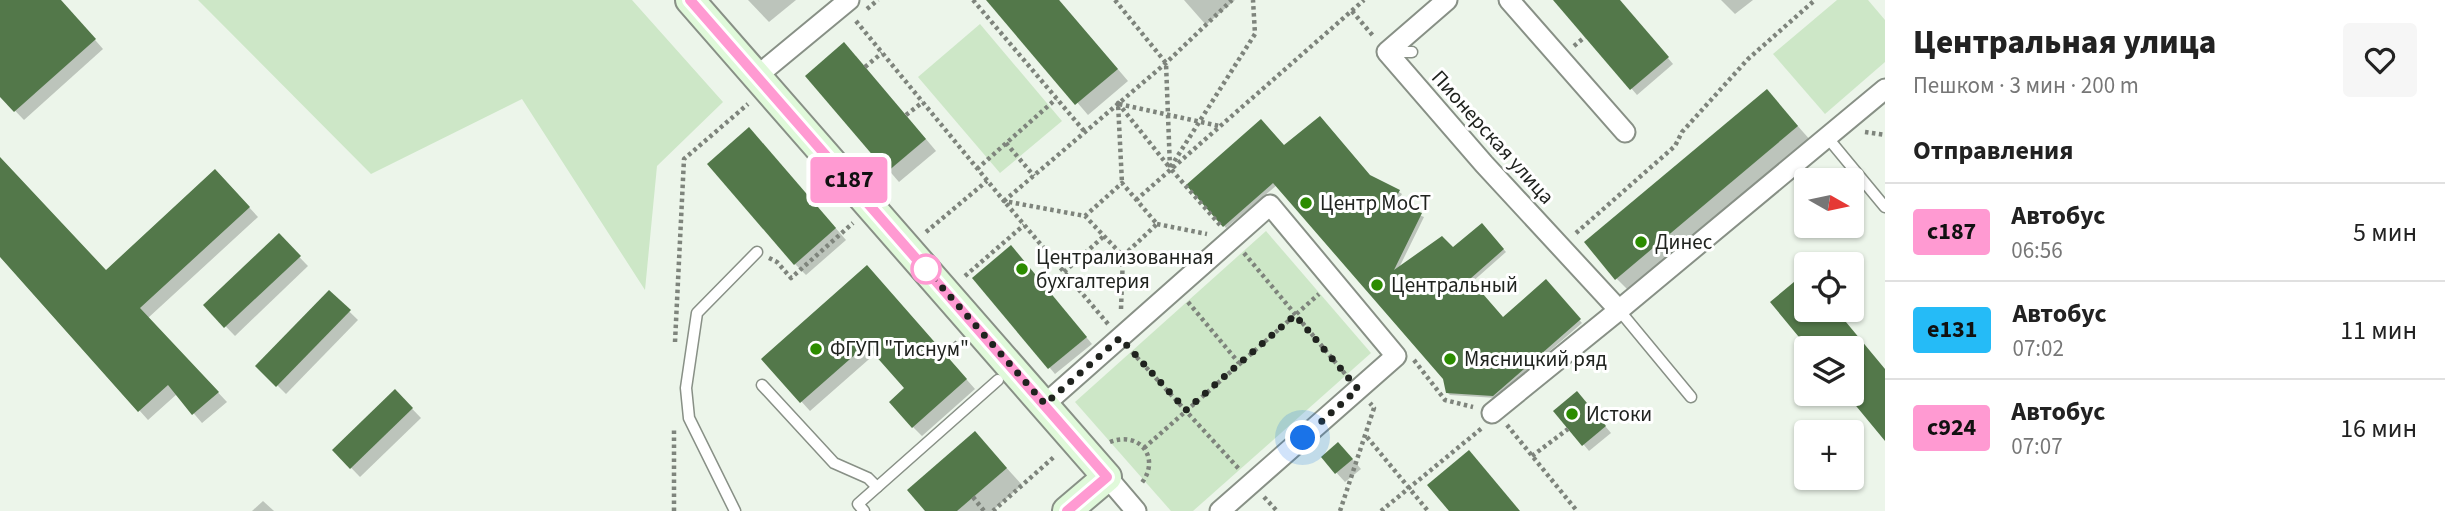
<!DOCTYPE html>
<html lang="ru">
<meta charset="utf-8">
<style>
:root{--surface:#fff;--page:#f6f6f6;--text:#222;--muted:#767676;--line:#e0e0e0}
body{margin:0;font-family:"Source Sans 3",sans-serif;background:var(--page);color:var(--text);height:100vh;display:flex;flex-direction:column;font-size:26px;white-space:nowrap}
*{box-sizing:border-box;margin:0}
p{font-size:23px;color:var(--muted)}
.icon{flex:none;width:38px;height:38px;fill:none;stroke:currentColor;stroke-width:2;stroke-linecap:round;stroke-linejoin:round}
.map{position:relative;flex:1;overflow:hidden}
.panel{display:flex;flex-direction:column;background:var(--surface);width:560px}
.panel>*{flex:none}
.badge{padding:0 14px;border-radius:5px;font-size:24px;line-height:46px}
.needle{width:46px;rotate:99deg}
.fabs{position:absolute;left:1794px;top:168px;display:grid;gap:14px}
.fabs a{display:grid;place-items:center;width:70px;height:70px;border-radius:7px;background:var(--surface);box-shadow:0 2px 5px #0004;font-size:35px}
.you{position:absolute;width:35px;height:35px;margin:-18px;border:5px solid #fff;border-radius:50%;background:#1a73e8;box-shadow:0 0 0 10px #1a73e833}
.map>.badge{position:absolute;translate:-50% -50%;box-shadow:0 0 0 4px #fff}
h2{padding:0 28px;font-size:26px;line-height:63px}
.round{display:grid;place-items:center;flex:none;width:74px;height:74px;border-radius:7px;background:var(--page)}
.head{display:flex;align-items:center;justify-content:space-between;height:119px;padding:0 28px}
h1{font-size:33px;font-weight:800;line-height:52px}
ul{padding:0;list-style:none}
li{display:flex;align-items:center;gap:21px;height:98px;padding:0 28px;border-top:2px solid var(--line)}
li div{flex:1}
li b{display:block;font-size:26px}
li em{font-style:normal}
li .badge{min-width:77px;font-weight:700;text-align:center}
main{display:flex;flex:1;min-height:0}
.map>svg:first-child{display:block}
.green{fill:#cde7c7}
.shadow{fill:#0003}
.building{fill:#53784a}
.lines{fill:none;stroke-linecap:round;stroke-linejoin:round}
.lane-casing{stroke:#889086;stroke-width:13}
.street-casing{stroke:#889086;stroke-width:23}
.secondary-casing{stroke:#889086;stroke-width:32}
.path{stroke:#7e847c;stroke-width:4.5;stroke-dasharray:3.5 3.5;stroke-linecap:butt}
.lane{stroke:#fff;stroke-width:10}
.street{stroke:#fff;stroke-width:19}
.secondary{stroke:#e0f9da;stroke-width:28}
.line-casing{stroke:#fff;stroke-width:16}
.line{stroke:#ff9ad2;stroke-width:10}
.walk{stroke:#20231f;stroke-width:7;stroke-dasharray:0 12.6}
.poi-dot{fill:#2c8c00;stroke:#fff;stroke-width:2.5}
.stop-dot{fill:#fff;stroke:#ff9ad2;stroke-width:3.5}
.labels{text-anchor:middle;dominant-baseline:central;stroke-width:6;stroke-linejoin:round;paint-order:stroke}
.street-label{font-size:21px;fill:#20231f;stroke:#fff}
.poi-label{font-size:21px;fill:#20231f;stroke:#fff;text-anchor:start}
</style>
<main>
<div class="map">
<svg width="1885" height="511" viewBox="0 0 1885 511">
<rect width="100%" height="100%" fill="#ecf5ea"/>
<g class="green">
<path d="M198,0H632L723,102L657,166L645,290L522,99L371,174Z"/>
<path d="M1837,0H1868L1885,20V62L1825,114L1773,54Z"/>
<path d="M980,24L1062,121L1000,173L918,77Z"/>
<path d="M1266,231L1371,353L1193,511H1171L1075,402Z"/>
</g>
<g class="shadow">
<path d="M0,0H60L103,49L24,120L0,95Z"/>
<path d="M748,0H796L769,22Z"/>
<path d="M989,0H1059L1128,81L1088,115Z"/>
<path d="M1184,0H1235L1206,25Z"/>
<path d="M1556,0H1619L1673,64L1637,95Z"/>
<path d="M1721,0H1753L1735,14Z"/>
<path d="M856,56L936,151L899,182L807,76Z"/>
<path d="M1767,91L1811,141L1630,292L1616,278Z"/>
<path d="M760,141L846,240L806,275L795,264Z"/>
<path d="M1284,148L1370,177L1399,192L1402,194L1395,205L1424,217L1398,270L1453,249L1484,228L1506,252L1471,283L1503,319L1546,282L1582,323L1496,398L1450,395L1447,392L1444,378L1277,185L1226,228L1189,185Z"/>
<path d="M0,159L106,272L224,180L258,217L148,318L227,402L202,423L177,394L148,420L0,255Z"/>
<path d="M279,236L308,266L235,336L205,305Z"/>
<path d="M1017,254L1092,344L1055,374L975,279Z"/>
<path d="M1806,276V310H1835L1885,370V438L1848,394H1852V348H1810L1772,303Z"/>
<path d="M876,277L975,389L922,436L913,427L907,388L876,353L810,411L763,359Z"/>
<path d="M329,292L358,320L286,394L258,366Z"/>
<path d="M395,391L421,418L360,477L334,450Z"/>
<path d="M1583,400L1611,433L1589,451L1556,411Z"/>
<path d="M975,433L1022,485L992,511H927Z"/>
<path d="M1347,453L1361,469L1345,482L1323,458Z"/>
<path d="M263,501L274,511H252Z"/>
</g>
<g class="building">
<path d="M0,0H61L96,39L14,112L0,97Z"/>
<path d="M986,0H1059L1118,69L1075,105Z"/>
<path d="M1553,0H1620L1669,57L1630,90Z"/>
<path d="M844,42L926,139L887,172L805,76Z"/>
<path d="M1767,89L1798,126L1615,280L1584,242Z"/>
<path d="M1320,116L1370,175L1400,190L1393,203L1422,213L1394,270L1442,236L1453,247L1482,223L1504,249L1470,279L1503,317L1546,279L1581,319L1493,396L1446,393L1443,379L1273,183L1223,227L1186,185L1261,119L1284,145Z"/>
<path d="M749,127L836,228L794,265L707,164Z"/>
<path d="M0,157L106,270L215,169L250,207L140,308L219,392L192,415L168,385L138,412L0,257Z"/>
<path d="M279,233L301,256L224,328L203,305Z"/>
<path d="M1011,245L1087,337L1048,369L972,278Z"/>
<path d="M867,265L967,379L912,428L889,402L904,388L866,345L800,403L761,359Z"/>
<path d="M1806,272V310H1836L1885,369V441L1852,401V348H1808L1770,302Z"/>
<path d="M329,290L351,310L276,387L255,366Z"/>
<path d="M395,389L413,408L350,469L332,450Z"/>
<path d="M1577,391L1606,426L1582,446L1553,411Z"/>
<path d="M975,431L1007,468L957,511H925L907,490Z"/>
<path d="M1338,442L1353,459L1335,474L1321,457Z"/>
<path d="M1469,450L1520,511H1449L1427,485Z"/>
</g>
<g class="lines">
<defs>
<g id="lane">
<path d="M1391,52H1412"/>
<path d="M1827,137L1885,207"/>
<path d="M1619,310L1691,397"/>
<path d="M762,385L834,463L868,478L877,487"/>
<path d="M735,511L689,418L686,388L697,313L757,252"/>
<path d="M864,511L858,504L998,380"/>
</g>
<g id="street">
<path d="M1447,0L1387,52L1484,164L1619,310"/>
<path d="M1509,0L1625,132"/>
<path d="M757,76L849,0"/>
<path d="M1045,404L1270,205L1396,356L1220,511"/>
<path d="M1492,413L1619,310L1885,89"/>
<path d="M1107,477L1136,511"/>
</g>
<path id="secondary" d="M690,0L1107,477L1067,511"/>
</defs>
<use href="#lane" class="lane-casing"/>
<use href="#street" class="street-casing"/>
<use href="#secondary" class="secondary-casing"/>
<g class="path">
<path d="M973,0L1085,132"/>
<path d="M1115,0L1166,63L1170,168L1118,103L1122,183"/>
<path d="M867,9L878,0"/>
<path d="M1352,11L1374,37"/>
<path d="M856,21L1004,201L1085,216L1122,183L1157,224L1123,256L1085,216"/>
<path d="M1574,46L1585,37"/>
<path d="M865,67L882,53"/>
<path d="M1119,104L1219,126"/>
<path d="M906,115L923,102"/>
<path d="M1865,132L1885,135"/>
<path d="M1006,143L1034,176"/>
<path d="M977,169L1056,99"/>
<path d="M1136,200L1364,0"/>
<path d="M1157,224L1207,234"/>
<path d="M1220,225L1170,168L1255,34L1253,0"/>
<path d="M926,232L987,181"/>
<path d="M1576,233L1675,146L1682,132L1748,59L1815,0"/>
<path d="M1244,253L1346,375"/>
<path d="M769,258L777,262L791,278L853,223"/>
<path d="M1064,272L1104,236"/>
<path d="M965,276L1024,225"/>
<path d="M1188,302L1239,363"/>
<path d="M1121,309L1123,256"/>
<path d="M1108,324L1004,201L1166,63L1232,0"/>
<path d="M675,342L684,159L748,104"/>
<path d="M1132,352L1239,469"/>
<path d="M945,354L957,342"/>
<path d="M1414,360L1445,400L1473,407"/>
<path d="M1507,425L1577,511"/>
<path d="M1367,437L1428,511"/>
<path d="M1110,442C1141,430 1162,460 1140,485"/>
<path d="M1144,448L1319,294"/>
<path d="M1532,456L1568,429"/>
<path d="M973,497L984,511"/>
<path d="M1264,497L1277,511"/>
<path d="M674,511V428"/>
<path d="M993,511L1055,456"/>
<path d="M1340,511L1374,408L1370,403"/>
<path d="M1381,511L1482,428"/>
</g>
<use href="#lane" class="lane"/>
<use href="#street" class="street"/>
<use href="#secondary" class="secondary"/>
</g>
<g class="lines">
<defs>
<path id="line" d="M690,0L1107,477L1067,511"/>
</defs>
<use href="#line" class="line-casing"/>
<use href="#line" class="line"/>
<path class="walk" d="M926,269L1045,404L1120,338L1186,410L1295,315L1358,389L1303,438"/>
</g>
<g class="poi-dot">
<circle cx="1306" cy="203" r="7"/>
<circle cx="1641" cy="242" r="7"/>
<circle cx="1022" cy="269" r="7"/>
<circle cx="1377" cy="285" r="7"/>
<circle cx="816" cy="349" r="7"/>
<circle cx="1450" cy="359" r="7"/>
<circle cx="1572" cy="414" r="7"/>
</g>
<circle class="stop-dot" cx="926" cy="269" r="14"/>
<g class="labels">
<g class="street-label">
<text transform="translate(1493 137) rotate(48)">Пионерская улица</text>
</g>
<g class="poi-label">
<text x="1320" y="203">Центр МоСТ</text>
<text x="1655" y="242">Динес</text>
<text x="1036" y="257">Централизованная<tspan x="1036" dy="24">бухгалтерия</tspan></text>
<text x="1391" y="285">Центральный</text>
<text x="830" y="349">ФГУП "Тиснум"</text>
<text x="1464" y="359">Мясницкий ряд</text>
<text x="1586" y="414">Истоки</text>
</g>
</g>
</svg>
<div class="fabs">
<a><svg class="needle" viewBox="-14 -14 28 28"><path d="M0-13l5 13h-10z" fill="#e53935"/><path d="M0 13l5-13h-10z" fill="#767676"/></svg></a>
<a><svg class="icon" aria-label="locate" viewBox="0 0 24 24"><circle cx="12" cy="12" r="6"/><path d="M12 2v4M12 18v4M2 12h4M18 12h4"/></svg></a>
<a><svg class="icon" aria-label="layers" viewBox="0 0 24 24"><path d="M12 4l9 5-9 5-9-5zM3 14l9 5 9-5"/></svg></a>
<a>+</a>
</div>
<div class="you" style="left:1303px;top:438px"></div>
<b class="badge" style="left:849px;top:180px;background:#ff9ad2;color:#111">с187</b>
</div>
<section class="panel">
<div class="head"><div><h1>Центральная улица</h1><p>Пешком · 3 мин · 200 m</p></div><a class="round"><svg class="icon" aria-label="heart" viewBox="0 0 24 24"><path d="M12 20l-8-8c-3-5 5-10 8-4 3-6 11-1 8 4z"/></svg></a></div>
<h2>Отправления</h2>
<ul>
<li><span class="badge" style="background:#ff9ad2;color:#111">с187</span><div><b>Автобус</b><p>06:56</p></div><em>5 мин</em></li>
<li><span class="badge" style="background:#25bbf7;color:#111">е131</span><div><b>Автобус</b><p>07:02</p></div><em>11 мин</em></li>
<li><span class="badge" style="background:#ff9ad2;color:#111">с924</span><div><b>Автобус</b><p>07:07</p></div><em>16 мин</em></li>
</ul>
</section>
</main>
